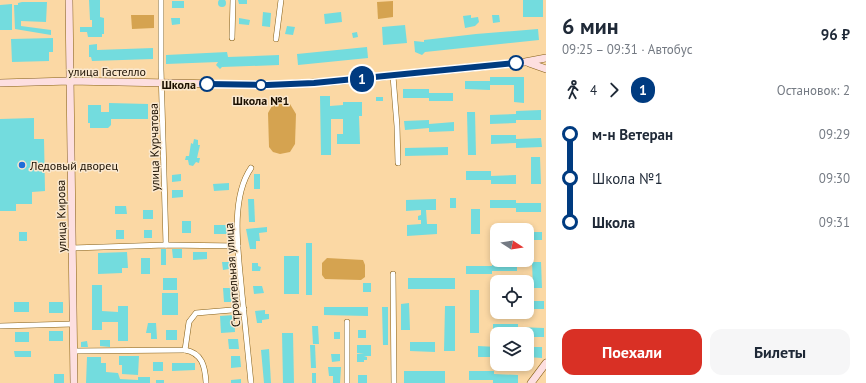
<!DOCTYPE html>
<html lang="ru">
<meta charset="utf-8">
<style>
:root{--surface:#fff;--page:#f6f6f7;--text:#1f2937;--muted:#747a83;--accent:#d93025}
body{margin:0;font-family:"PT Sans",sans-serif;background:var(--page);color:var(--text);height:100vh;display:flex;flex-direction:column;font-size:15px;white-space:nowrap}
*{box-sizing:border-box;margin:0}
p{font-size:13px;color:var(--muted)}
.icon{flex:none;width:22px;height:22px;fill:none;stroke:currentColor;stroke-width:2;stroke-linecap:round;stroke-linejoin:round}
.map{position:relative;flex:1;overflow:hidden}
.details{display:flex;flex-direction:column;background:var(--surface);width:320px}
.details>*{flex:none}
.badge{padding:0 8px;border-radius:13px;font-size:14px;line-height:26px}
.needle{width:26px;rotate:102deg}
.fabs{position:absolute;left:490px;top:223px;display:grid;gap:8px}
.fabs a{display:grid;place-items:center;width:44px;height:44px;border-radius:8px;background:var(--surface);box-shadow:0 2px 6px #0003;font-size:20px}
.map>.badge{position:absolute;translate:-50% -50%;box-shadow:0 0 0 2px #fff}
.legs{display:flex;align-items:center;gap:6px;height:44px;padding:0 16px;font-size:13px}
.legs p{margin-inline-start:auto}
.head{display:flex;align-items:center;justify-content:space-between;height:68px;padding:0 16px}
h1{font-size:22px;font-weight:600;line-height:30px}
.primary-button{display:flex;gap:8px;margin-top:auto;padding:8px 16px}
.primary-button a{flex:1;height:46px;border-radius:12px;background:var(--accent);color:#fff;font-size:16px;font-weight:600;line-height:46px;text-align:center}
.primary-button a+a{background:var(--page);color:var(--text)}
ul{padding:0 16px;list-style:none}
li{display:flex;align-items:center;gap:14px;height:44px;font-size:15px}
li i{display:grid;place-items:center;width:6px;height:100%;margin:0 5px;background:currentColor}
li i::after{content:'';width:10px;height:10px;margin:-5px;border:3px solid;border-radius:50%;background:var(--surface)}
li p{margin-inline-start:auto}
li:first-child i{background:linear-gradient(#0000 50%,currentColor 0)}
li:last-child i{background:linear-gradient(currentColor 50%,#0000 0)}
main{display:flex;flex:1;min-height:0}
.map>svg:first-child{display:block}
.green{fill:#d5a350}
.building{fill:#73dcde}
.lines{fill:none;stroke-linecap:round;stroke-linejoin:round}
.street-casing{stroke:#855f17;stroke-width:6}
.secondary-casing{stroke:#855f17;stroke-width:8}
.street{stroke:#fff;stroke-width:5}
.secondary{stroke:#fddfe0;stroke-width:7}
.line-1-casing{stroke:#fff;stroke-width:9}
.line-1{stroke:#003b80;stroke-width:6}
.stop-1-dot{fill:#fff;stroke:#003b80;stroke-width:2}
.poi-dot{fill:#1f6ed9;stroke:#fae8cf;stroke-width:1.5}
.labels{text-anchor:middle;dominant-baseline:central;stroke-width:3;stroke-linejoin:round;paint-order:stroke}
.street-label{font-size:12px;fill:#1c1000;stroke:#fae8cf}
.stop-label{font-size:12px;font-weight:bold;fill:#1c1000;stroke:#fae8cf;text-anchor:end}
.poi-label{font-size:12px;fill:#1c1000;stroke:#fae8cf;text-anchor:start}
</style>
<main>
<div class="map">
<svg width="546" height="383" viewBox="0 0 546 383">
<rect width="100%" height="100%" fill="#fbd8a4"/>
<g class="green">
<path d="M393,1V17L378,19L377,2Z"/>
<path d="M131,15H154V28L132,29Z"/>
<path d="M280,101L290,104L296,114L295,144L290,152L280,154L273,152L269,147L268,113L272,106Z"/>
<path d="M327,258L363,260L365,265V277L361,280L325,279L322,275V263Z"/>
</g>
<g class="building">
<circle cx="222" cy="3" r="4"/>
<path d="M89,0H100V17L104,18V34H102V37H88L87,32H80V27H92V20H90Z"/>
<path d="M238,0H247V4H239Z"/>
<rect x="523" y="0" width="20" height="17"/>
<rect x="172" y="1" width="12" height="7"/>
<path d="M22,2H47L46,22L21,21V26L51,30V35L15,29L14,5H18V3Z"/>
<path d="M12,4V30H0V5Z"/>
<path d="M263,12L271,13L270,27L262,26Z"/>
<path d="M341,12L342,22L325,24L324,14Z"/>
<path d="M471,15V18L478,17L479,22L475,26L465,28L463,16Z"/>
<path d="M492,15H499L500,22L493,23Z"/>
<path d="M171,18H180V24L172,25Z"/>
<path d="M239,18L250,20L249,25L239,24Z"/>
<path d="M405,25L407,43L383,45L382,27Z"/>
<path d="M287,26L295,27L293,35L285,34Z"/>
<path d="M538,29L539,40L425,52L422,55L415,52L414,41L424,42V40L476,34Z"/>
<path d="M357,32L358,37L353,38L352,33Z"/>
<path d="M53,38V52H49V61L12,62L11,39Z"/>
<path d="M97,44V50L153,48V59L92,61L91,57H89V45Z"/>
<path d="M367,47L368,58L298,65L297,54Z"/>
<path d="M227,52L228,57L279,55V65L222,67L220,69L216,65L218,62L166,64V55Z"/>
<path d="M490,77H524V103L514,102V85H490V90L465,89V81H490Z"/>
<path d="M403,89H429V93H453V101H429V98H403Z"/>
<path d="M320,96H330V106L343,105V102H362V116H359L360,144H337V134H343V119H331V155H321Z"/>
<rect x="376" y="97" width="7" height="4"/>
<path d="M109,103L148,104V119H111V125L108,128H90V123H88V105H101V112H109Z"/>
<path d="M541,110V120H516V123L490,124V115L516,114V111Z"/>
<path d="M467,112H475L476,155H468Z"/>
<path d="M34,118V139H44L45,191L32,192V204H16V211H0V119Z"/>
<path d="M429,120V124L454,122V131L429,132V128L405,130L404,121Z"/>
<path d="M491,135H516V139L541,138L542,147L516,148V143L491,144Z"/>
<path d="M194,139L198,140V145H200L197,158H200L199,163L196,162L193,166L189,165L188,160H185L186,156H189L191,143L193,144Z"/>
<path d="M448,147V155L405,156V148Z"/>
<path d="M531,157H540L541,184H531Z"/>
<path d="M466,171H491V176L516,175V184H491V180H466Z"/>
<path d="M181,174V181L172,182V175Z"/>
<rect x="254" y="174" width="6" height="15"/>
<path d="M229,183V190L214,191L213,184Z"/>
<path d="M172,190H183V197L172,198Z"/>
<rect x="450" y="198" width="6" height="10"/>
<path d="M248,199H254L255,222H249Z"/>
<path d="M436,199V210H426L427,224H437V234L407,236V225L421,224V220H418V216L421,215V210L406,211V200Z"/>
<path d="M490,200H516V203H541V212H516V208H490Z"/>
<path d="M115,206H126L127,214H115Z"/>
<rect x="471" y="209" width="9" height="25"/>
<rect x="143" y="210" width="10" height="9"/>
<rect x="182" y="221" width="9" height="12"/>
<rect x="214" y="225" width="15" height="9"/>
<path d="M267,227V232L259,233L260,241H256V249H250L246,229Z"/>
<rect x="116" y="230" width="8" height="9"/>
<rect x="144" y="230" width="8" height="8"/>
<rect x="19" y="232" width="8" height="9"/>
<rect x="527" y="232" width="15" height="8"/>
<rect x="491" y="235" width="6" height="10"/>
<rect x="306" y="243" width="6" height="52"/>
<rect x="161" y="249" width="5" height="16"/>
<path d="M172,249H182V258H173Z"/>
<path d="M127,252L128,268H122V273L98,274V253Z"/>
<path d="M193,252H207V259L193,260Z"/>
<rect x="284" y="256" width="15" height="38"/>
<rect x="141" y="258" width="9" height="16"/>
<path d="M222,262H229V269L223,270Z"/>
<path d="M492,262H517V271H492V274H466V266H492Z"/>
<path d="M532,262H541L542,288H533Z"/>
<path d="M252,263H258V266L261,267L260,271H252Z"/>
<rect x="163" y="278" width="14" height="12"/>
<rect x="408" y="278" width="47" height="11"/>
<rect x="363" y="283" width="8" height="9"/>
<path d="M92,285H102V311L118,312V306H128V341H118V322H102V330H92Z"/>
<path d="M253,286H262L264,293L254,294Z"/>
<path d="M223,288H231L232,302H224Z"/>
<rect x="470" y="290" width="9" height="43"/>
<rect x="162" y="293" width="16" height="22"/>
<rect x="527" y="301" width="17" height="8"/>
<rect x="14" y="302" width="15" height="10"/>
<rect x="49" y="302" width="14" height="11"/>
<path d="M409,303L410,330H401V304Z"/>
<rect x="492" y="304" width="5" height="9"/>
<path d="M445,306H455V351H444Z"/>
<path d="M324,307H368V316L324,315Z"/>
<path d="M382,307H388V345H383Z"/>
<path d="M265,310V314H269V319L262,320V323H257L255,311Z"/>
<path d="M234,315L235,332L221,333L220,316Z"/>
<path d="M148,323H156L157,339H151V333H146Z"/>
<path d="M493,324H518V327L544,328V337H527V334L518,333L493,332Z"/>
<path d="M312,326H318L319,344H313Z"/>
<rect x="166" y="330" width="11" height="10"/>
<rect x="358" y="330" width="8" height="8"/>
<rect x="49" y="331" width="14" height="10"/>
<rect x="15" y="332" width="14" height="10"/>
<rect x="334" y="332" width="6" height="7"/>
<path d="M282,333H293L294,383H283Z"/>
<path d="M228,339H238L239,349H229Z"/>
<path d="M100,340H110V347L100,346Z"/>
<path d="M87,341L88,347H81V342Z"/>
<path d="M410,342H435V352L410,351Z"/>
<path d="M310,345H315L316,368H311Z"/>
<path d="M357,345H371V356H364L367,357V360H364V362H357V354H364L357,353Z"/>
<path d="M478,346L497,347V357H478Z"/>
<path d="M527,347H542V358L527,357Z"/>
<path d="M269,349L271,383H264L261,350Z"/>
<path d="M14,351H31V357H15Z"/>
<path d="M331,354H340V361L332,362Z"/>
<path d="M119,356H139L138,375L122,374V365H119Z"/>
<path d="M231,356H240L241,367L231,368Z"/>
<path d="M87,357H101V363H106V372L118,373L120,379L138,380V377H150V383H86Z"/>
<rect x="153" y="362" width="10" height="9"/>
<path d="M172,363H195V370L172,371Z"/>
<path d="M328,367H341L340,383H333V376H329Z"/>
<rect x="404" y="371" width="41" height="12"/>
<path d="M469,371H494V374L518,375V383H493V380H469Z"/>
<rect x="312" y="373" width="4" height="10"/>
<rect x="54" y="374" width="10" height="9"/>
<rect x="358" y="375" width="9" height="8"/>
<path d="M241,379V383H231V380Z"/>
<rect x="156" y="380" width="8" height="3"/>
</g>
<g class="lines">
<defs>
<g id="street">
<path d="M161,0V69L166,245"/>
<path d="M232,38L233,0"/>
<path d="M276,39L281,0"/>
<path d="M393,76L397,126L398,163"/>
<path d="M72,248L166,245L238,246"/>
<path d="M393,274L394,383"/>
<path d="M347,322V383"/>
<path d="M0,326L73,324"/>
<path d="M185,350C202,353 205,366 206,382"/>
<path d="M74,351L185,350L189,322L196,313L244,309"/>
<path d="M251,383C248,353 245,324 242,294C239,257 229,200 251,168"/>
</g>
<g id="secondary">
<path d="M69,0L74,383"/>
<path d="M529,63L546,69"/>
<path d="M0,83L70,81L275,85L327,82L525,62L546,58"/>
<path d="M531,383L546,363"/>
</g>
</defs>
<use href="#street" class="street-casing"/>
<use href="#secondary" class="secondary-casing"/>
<use href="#street" class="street"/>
<use href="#secondary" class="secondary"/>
</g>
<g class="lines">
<defs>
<path id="line-1" d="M207,84L267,85L314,83L516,63"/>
</defs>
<use href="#line-1" class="line-1-casing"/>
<use href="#line-1" class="line-1"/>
</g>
<g class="stop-1-dot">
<circle cx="516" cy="63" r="7"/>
<circle cx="207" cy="84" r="7"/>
<circle cx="261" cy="85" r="5"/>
</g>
<circle class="poi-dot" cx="22" cy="165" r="4"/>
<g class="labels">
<g class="street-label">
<text x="107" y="71">улица Гастелло</text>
<text transform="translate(154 147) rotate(-91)">улица Курчатова</text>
<text transform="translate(61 216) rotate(-91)">улица Кирова</text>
<text transform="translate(232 275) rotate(-94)">Строительная улица</text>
</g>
<g class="stop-label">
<text x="196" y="84">Школа</text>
<text x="261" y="100" text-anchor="middle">Школа №1</text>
</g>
<g class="poi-label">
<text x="30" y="165">Ледовый дворец</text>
</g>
</g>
</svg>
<div class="fabs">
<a><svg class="needle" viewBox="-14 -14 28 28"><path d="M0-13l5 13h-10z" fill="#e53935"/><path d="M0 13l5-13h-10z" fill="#747a83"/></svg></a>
<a><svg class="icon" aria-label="locate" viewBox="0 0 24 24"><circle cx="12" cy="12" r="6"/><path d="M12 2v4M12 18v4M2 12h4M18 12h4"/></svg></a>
<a><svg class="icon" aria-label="layers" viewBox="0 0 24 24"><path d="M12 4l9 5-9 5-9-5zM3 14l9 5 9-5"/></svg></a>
</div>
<b class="badge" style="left:362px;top:79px;background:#003b80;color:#fff">1</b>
</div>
<section class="details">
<div class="head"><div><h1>6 мин</h1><p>09:25 – 09:31 · Автобус</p></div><b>96 ₽</b></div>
<div class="legs"><svg class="icon" aria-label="walk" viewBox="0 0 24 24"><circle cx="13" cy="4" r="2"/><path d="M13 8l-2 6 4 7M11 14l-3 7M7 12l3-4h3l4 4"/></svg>4<svg class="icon" aria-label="forward" viewBox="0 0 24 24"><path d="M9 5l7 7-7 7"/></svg><b class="badge" style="background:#003b80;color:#fff">1</b><p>Остановок: 2</p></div>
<ul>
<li><i style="color:#003b80"></i><b>м-н Ветеран</b><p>09:29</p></li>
<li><i style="color:#003b80"></i><span>Школа №1</span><p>09:30</p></li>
<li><i style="color:#003b80"></i><b>Школа</b><p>09:31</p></li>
</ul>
<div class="primary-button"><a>Поехали</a><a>Билеты</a></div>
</section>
</main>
